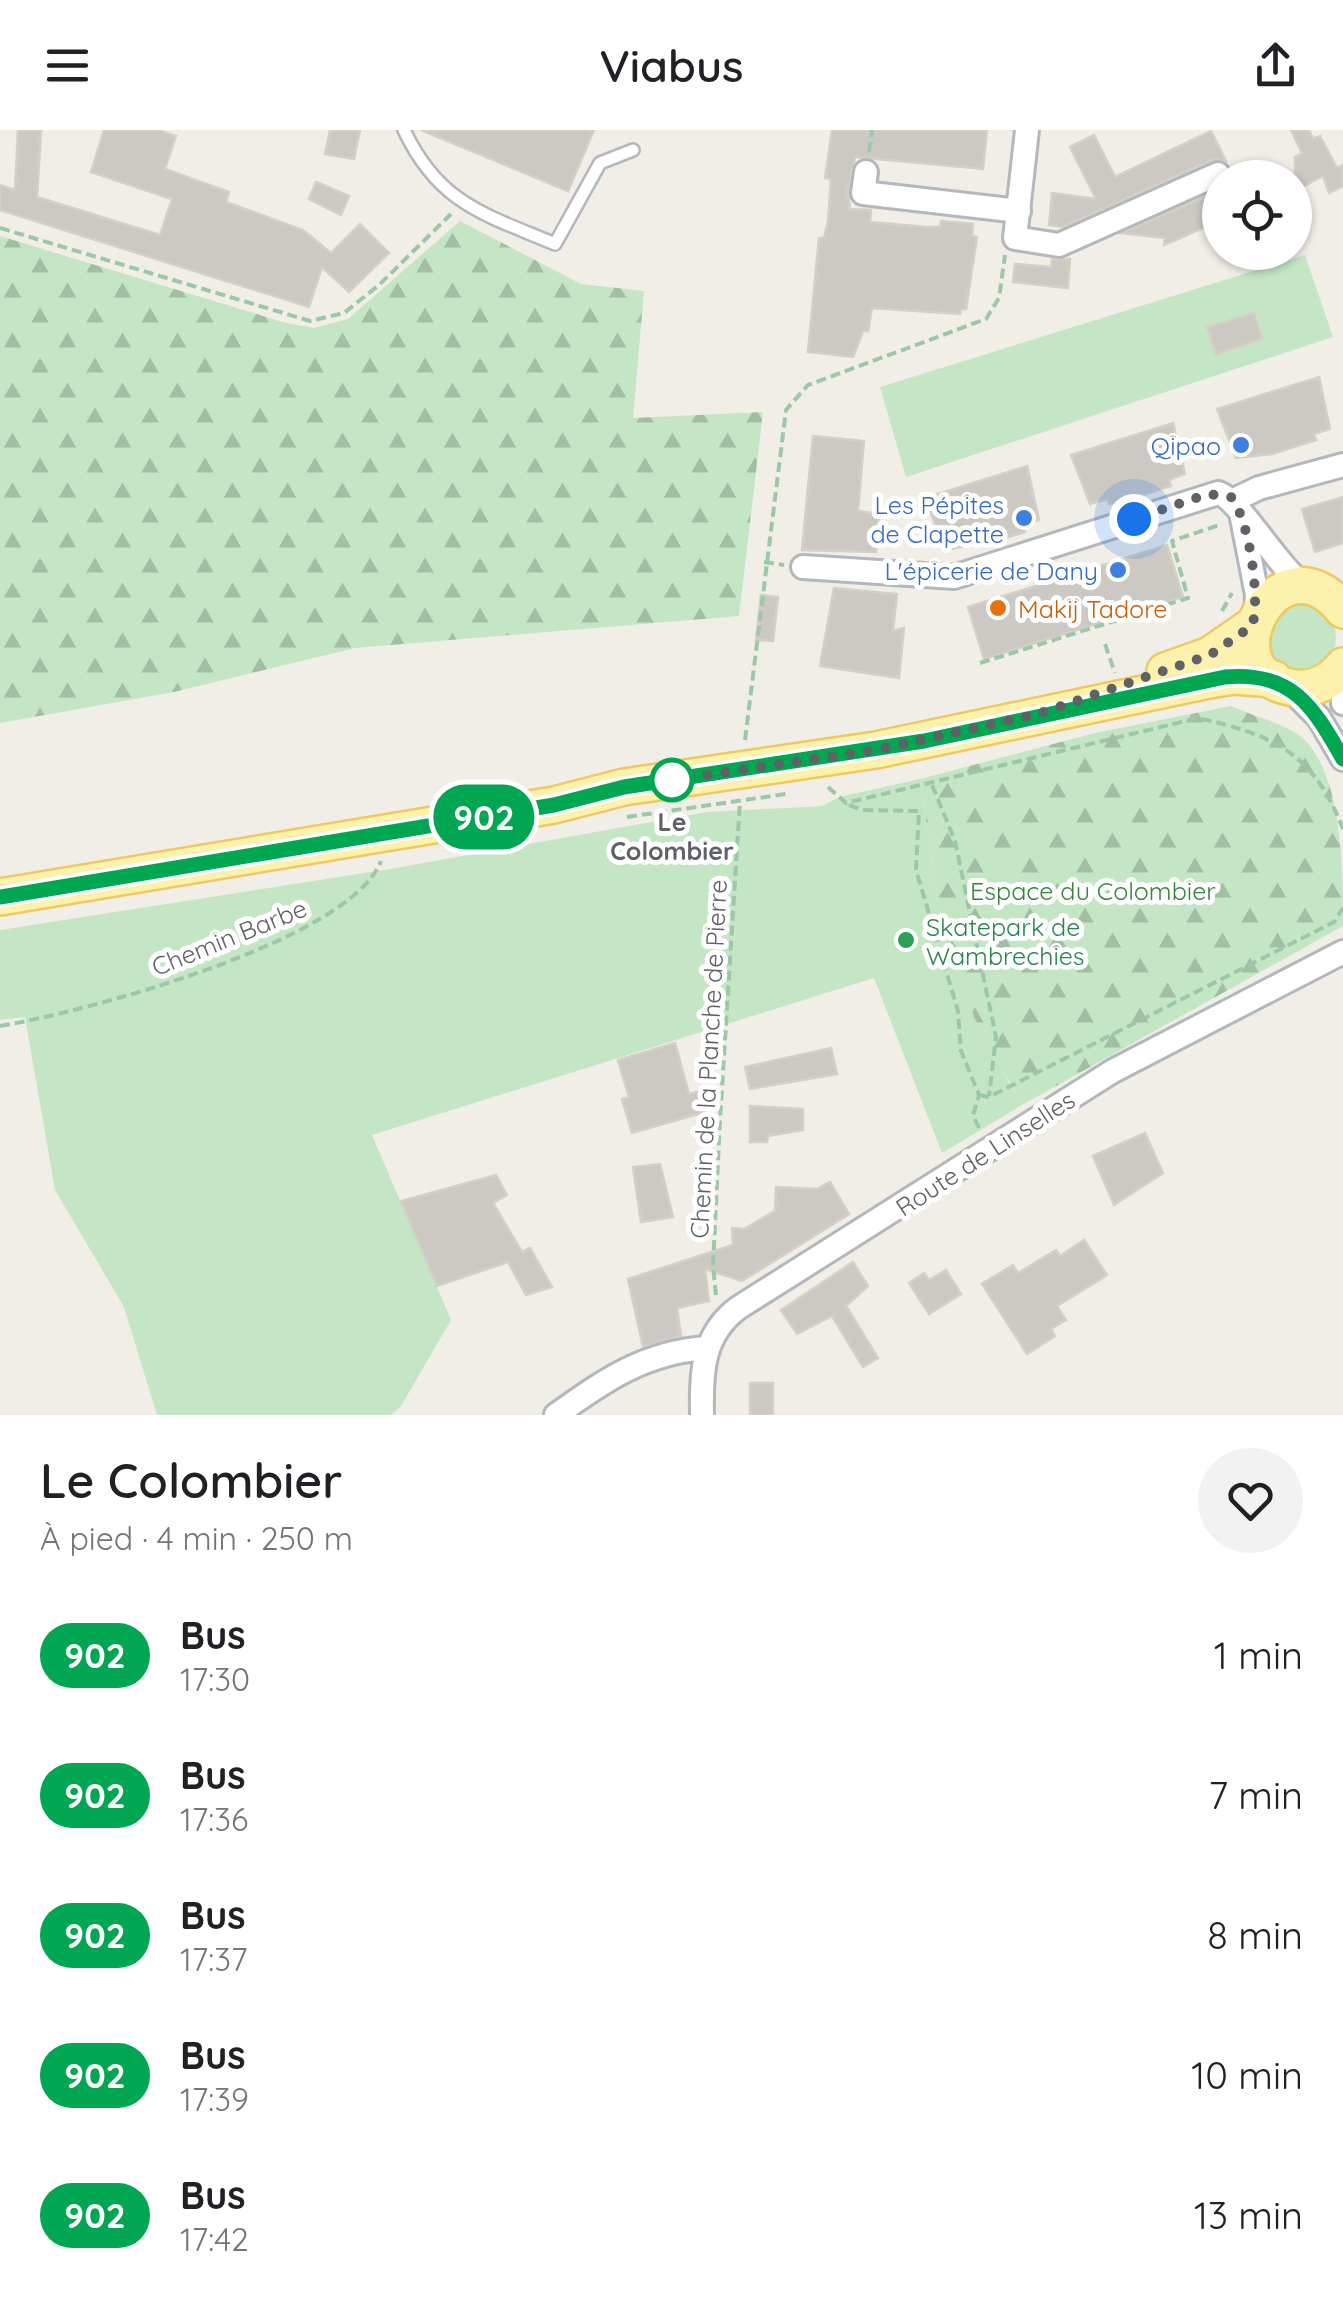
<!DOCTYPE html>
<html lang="fr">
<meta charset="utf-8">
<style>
:root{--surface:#fff;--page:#f2f2f2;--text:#202124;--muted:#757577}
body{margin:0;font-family:Quicksand,sans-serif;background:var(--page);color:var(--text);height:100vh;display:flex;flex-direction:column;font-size:38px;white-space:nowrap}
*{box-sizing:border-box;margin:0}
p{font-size:32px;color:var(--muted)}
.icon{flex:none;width:55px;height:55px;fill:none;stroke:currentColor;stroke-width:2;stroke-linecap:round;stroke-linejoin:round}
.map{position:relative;height:1285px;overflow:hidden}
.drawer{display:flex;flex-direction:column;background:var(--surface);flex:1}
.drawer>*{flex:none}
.badge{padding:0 20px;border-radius:32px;font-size:35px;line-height:65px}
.fabs{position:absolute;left:1202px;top:30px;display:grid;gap:20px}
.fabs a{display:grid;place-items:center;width:110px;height:110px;border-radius:50%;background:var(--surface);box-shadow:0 2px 8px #0004;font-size:50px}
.you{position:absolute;width:50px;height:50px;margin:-25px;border:8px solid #fff;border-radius:50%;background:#1a73e8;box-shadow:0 0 0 15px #1a73e833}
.map>.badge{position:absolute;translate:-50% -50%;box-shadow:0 0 0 5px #fff}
.round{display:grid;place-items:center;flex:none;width:105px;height:105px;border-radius:52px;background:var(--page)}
.headline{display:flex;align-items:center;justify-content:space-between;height:170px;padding:0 40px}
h1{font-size:48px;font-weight:600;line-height:75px}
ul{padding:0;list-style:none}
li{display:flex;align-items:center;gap:30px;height:140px;padding:0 40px}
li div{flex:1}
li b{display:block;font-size:38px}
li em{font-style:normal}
li .badge{min-width:110px;font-weight:700;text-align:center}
header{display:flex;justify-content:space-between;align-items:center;height:130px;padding:0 40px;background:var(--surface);font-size:45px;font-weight:600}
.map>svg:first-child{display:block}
.grass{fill:#c4e6c4}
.forest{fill:url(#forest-firs)}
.building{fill:#ccc9c4;stroke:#d5d0c5;stroke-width:2.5}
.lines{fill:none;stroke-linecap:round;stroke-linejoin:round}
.service-casing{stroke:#b4b7bb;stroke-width:16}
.minor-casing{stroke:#b4b7bb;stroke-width:28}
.primary-casing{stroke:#eec861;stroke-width:40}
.path{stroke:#9dc7a9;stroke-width:4;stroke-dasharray:10 5;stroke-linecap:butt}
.service{stroke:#fff;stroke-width:11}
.minor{stroke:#fff;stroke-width:22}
.primary{stroke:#fdf1ae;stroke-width:35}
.line-casing{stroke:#fff;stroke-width:22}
.line{stroke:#00a651;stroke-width:15}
.walk{stroke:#5e6266;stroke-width:10;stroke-dasharray:0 18}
.shop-dot{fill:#3f7fe0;stroke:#fff;stroke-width:4}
.food-dot{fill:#e8710a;stroke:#fff;stroke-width:4}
.stop-dot{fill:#fff;stroke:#00a651;stroke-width:5}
.leisure-dot{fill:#2e9e5b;stroke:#fff;stroke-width:4}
.labels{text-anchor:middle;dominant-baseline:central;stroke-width:10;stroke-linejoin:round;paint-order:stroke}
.shop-label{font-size:25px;fill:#366cbe;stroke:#fff;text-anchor:end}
.food-label{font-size:25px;fill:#c56008;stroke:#fff;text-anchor:start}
.stop-label{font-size:25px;font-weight:bold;fill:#5e6266;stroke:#fff}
.park-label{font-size:25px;fill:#37843c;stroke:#fff}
.leisure-label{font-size:25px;fill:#27864d;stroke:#fff;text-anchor:start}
.street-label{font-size:25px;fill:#5e6266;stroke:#fff}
</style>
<header><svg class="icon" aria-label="menu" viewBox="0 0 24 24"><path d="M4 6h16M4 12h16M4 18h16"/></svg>Viabus<svg class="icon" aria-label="share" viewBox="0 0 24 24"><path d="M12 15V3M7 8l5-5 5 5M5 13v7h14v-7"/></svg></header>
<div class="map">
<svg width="1343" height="1285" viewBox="0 0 1343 1285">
<defs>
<pattern id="forest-firs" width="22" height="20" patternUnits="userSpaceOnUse" patternTransform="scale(2.5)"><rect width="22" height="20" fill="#c4e6c4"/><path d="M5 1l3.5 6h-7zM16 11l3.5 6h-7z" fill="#a2bea3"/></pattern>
</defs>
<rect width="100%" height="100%" fill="#f0eee7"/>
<g class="grass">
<path d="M1305,125L1333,207L906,347L880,257Z"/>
<circle cx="1302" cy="508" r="34"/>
<path d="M920,649L938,771L1006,947L1022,975L942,1023L874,848L372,1005L451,1190L401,1276L391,1285H157L124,1177L55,1060L25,887L0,890V800L390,739L707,682L822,676L839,667Z"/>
</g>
<g class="forest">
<path d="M460,91L581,154L644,161L633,288L763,282L739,486L355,518L174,562L0,593V106L286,193L314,198L348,189Z"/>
<path d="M1231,576C1253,586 1282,593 1302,607C1343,646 1343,738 1343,796L1022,975L974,887L938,771L920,649L1095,603Z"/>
</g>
<g class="building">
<path d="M18,0H41L37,67L160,105L172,69L91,42L104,0H158L176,6L165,39L229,62L226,72L303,100L331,123L360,94L389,123L349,162L322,137L309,177L0,80V55L15,60Z"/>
<path d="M330,0H360L354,29L325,24Z"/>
<path d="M421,0H594L568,61Z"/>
<path d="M832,0H987L983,39L855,27L848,61L850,79L871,80L870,92L927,97H940L941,91L973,94L972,106L977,107L966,179H961L960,184L872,178L868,201H863L853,227L808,222L819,108H824L828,91L831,49L825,48Z"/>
<path d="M1291,0H1309L1313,9L1320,6L1337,38L1343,35V56L1329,63L1323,46L1295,61V27L1302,23Z"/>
<path d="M1211,1L1226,31L1212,30L1063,97L1049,95L1052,63L1096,69L1070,17L1094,5L1115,47Z"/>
<path d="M316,52L349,66L341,85L309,69Z"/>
<path d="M1220,60V90L1178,109L1164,115L1165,108L1122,103Z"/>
<path d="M1052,129H1070L1068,158L1013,152L1015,134L1051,137Z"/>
<path d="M1254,183L1262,209L1216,224L1207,197Z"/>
<path d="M1319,247L1330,299L1314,304L1316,310L1272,324L1236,328L1217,279Z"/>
<path d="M1173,293L1185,344L1169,350L1171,356L1127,370L1109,374L1108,369L1090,374L1071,325Z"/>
<path d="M813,306L864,311L858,381L879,384L876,422L802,420Z"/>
<path d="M1027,336L1039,390L1023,395L1025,402L1005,408L945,420L925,368Z"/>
<path d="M1343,367V413L1315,422L1302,379Z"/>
<path d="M1167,415L1183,467L984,529L968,477Z"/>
<path d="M834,458L897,464L893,501L904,498L899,548L820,536Z"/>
<path d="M761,465L778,467L773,511L756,510Z"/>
<path d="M675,913L689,964L704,960L705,982L632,1003L622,969L629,967L618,930Z"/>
<path d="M831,918L837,944L750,959L745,937Z"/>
<path d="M750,976L803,979V1000L768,1006L767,1012H750Z"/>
<path d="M1145,1003L1163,1043L1114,1075L1093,1026Z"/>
<path d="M660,1034L673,1087L641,1092L633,1037Z"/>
<path d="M496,1045L507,1065L493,1073L522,1122L530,1118L552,1157L526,1165L508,1132L437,1156L401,1071Z"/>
<path d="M830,1052L849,1084L742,1151L705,1139L709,1171L677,1178L681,1206L643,1217L628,1149L733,1115L732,1098L744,1099L775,1081L776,1057L817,1059Z"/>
<path d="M1084,1110L1107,1145L1057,1176L1066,1190L1051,1199L1055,1206L1027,1224L982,1154L1013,1135L1018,1143L1056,1120L1060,1126Z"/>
<path d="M853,1132L868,1156L846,1176L878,1228L863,1237L832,1186L797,1204L781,1180Z"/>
<path d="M946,1140L961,1164L929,1184L909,1153L924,1143L929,1150Z"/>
<rect x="750" y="1253" width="23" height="32"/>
</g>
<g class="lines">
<defs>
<path id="service" d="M404,0C439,74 484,84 555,114L600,33L633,20"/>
<g id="minor">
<path d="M1027,0L1015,108L1059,115L1218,44"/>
<path d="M866,42L863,63L1019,81"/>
<path d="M1234,370L1259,358L1343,335"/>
<path d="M1242,388L1257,465L1256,485"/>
<path d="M803,437L954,447L1218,363C1238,367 1279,439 1306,458"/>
<path d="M1343,555V573"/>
<path d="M1287,556L1319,588L1343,629"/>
<path d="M556,1285C605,1250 645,1222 707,1218"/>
<path d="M702,1285C701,1243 702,1205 738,1178L1113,941L1343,822"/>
</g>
<g id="primary">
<path d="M1343,480C1278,398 1201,547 1296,558C1315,560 1332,550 1343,536"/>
<path d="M1165,541L1210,525L1252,496"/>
<path d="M0,767L554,675L624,657L876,620L1209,550L1234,546L1274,549"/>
</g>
</defs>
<use href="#service" class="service-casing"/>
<use href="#minor" class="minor-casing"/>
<use href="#primary" class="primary-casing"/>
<g class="path">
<path d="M869,22L872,0"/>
<path d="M0,98L310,191L344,183L379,155L451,84"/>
<path d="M764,432L784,435"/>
<path d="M1222,481L1232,463"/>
<path d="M1105,514L1115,543"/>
<path d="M980,533L1188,468L1172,411L1219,395"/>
<path d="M745,610L786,280L808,255L986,189L999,168L1005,125"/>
<path d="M932,655L955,711L996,907L989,966"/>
<path d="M828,657L846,673L1198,588C1275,605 1314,624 1343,699"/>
<path d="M849,675L863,680L919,681L916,740L958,881L961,921L979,965L973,985L979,998"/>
<path d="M627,687L786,664"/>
<path d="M0,896C81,883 351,811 381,731"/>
<path d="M979,965L989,967L1334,792L1343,778"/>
<path d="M716,1165L713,1136L720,990L740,671"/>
</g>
<use href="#service" class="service"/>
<use href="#minor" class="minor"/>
<use href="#primary" class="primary"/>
</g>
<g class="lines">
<defs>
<path id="line" d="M0,767L554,675L624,657L924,611L1225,547C1292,541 1313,576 1343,629"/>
</defs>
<use href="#line" class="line-casing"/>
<use href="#line" class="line"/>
<path class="walk" d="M672,650L876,620L1038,584L1210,525L1252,496C1261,470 1249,388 1231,367L1208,364L1134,389"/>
</g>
<g class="shop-dot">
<circle cx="1241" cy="315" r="10"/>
<circle cx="1024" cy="388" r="10"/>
<circle cx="1118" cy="440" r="10"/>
</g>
<circle class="food-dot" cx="998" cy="478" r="10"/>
<circle class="stop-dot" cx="672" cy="650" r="20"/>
<circle class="leisure-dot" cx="906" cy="810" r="10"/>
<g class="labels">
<g class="shop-label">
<text x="1221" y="315">Qipao</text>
<text x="1004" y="374">Les Pépites<tspan x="1004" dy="29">de Clapette</tspan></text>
<text x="1098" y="440">L'épicerie de Dany</text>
</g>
<g class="food-label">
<text x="1018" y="478">Makij Tadore</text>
</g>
<g class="stop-label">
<text x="672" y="691">Le<tspan x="672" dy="29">Colombier</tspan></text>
</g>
<g class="park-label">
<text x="1093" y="760">Espace du Colombier</text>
</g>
<g class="leisure-label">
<text x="926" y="796">Skatepark de<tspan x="926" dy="29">Wambrechies</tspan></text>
</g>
<g class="street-label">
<text transform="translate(229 807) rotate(-22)">Chemin Barbe</text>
<text transform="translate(708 929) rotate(-87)">Chemin de la Planche de Pierre</text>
<text transform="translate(985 1023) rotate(-33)">Route de Linselles</text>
</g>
</g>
</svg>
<div class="fabs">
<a><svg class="icon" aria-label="locate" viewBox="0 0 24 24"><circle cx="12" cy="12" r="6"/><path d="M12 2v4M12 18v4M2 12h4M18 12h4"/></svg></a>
</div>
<div class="you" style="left:1134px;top:389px"></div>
<b class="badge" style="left:484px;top:687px;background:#00a651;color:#fff">902</b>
</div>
<section class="drawer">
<div class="headline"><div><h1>Le Colombier</h1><p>À pied · 4 min · 250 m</p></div><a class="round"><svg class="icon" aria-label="heart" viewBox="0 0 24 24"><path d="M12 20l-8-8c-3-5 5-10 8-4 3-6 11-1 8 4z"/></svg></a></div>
<ul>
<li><span class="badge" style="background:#00a651;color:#fff">902</span><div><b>Bus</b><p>17:30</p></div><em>1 min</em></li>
<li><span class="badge" style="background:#00a651;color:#fff">902</span><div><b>Bus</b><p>17:36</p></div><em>7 min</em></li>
<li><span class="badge" style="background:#00a651;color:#fff">902</span><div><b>Bus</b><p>17:37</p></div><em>8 min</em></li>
<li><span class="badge" style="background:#00a651;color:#fff">902</span><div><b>Bus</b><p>17:39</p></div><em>10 min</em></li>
<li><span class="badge" style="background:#00a651;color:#fff">902</span><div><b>Bus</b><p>17:42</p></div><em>13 min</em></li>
</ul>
</section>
